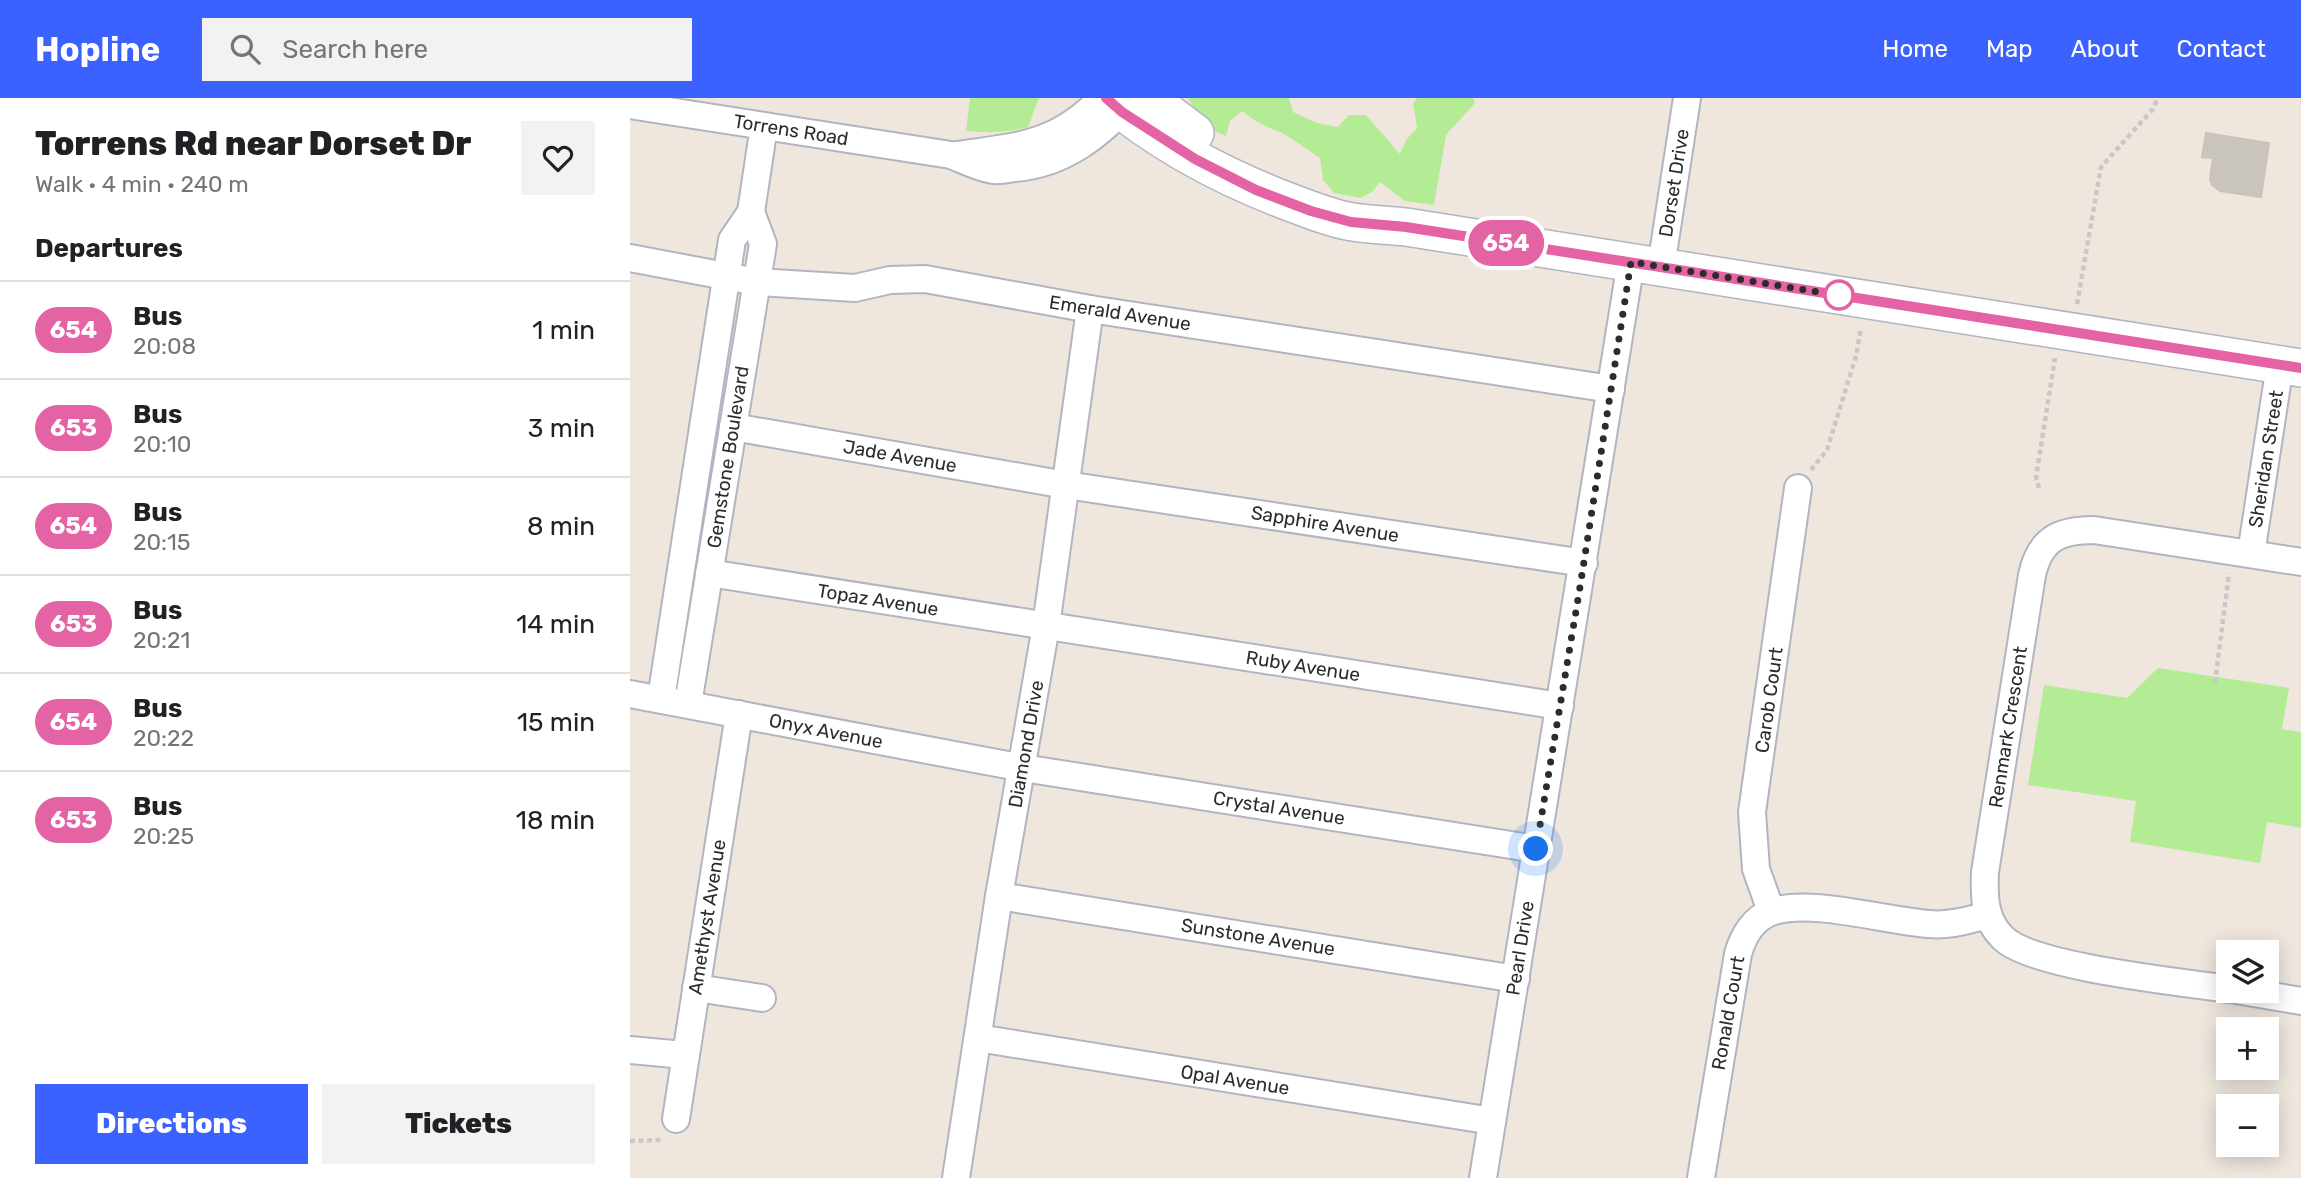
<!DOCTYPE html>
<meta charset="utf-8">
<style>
:root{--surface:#fff;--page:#f2f2f2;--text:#202124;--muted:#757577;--line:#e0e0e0;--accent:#3b62ff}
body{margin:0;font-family:Rubik,sans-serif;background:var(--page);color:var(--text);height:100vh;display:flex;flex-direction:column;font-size:26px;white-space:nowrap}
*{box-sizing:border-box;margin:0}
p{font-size:23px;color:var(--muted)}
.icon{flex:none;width:38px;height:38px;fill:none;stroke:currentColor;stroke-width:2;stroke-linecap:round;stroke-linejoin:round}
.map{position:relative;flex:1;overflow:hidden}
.side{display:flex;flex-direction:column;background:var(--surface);width:630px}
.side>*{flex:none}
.badge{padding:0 14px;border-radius:23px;font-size:24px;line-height:46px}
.buttons{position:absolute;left:1586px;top:842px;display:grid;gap:14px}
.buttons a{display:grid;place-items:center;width:63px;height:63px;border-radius:0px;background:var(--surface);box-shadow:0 4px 18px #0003;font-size:35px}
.you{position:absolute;width:35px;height:35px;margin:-18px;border:5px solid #fff;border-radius:50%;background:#1a73e8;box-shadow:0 0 0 10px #1a73e833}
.map>.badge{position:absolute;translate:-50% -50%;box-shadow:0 0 0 4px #fff}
h2{padding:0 35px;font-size:26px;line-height:63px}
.round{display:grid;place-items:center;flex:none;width:74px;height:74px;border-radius:0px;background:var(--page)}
.headline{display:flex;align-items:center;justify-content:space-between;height:119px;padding:0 35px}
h1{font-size:33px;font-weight:800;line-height:52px}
.button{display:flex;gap:14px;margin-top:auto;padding:14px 35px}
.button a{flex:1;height:80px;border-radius:0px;background:var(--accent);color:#fff;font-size:28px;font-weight:800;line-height:80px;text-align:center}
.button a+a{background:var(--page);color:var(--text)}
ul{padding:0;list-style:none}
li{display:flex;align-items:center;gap:21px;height:98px;padding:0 35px;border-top:2px solid var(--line)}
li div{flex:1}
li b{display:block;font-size:26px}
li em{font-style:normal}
li .badge{min-width:77px;font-weight:700;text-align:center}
header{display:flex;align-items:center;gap:42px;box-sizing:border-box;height:98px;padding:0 35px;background:var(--accent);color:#fff}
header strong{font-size:33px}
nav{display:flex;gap:38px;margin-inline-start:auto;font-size:24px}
.search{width:490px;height:63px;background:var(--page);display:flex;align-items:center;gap:18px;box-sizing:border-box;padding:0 24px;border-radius:0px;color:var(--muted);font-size:26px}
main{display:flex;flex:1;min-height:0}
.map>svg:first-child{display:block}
.green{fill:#b4eb95}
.building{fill:#cac5bc;stroke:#cbc3b7;stroke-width:2}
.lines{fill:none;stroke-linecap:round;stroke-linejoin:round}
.minor-casing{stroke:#b1b5c1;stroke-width:30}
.secondary-casing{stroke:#b1b5c1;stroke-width:40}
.path{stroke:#c8c8c8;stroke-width:4.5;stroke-dasharray:5 3.5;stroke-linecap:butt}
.minor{stroke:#fff;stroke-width:26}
.secondary{stroke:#fff;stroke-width:37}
.line-casing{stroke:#fff;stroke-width:16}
.line{stroke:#e463a4;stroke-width:10}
.walk{stroke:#2c2c2c;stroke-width:7;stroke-dasharray:0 12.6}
.stop-dot{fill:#fff;stroke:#e463a4;stroke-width:3.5}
.labels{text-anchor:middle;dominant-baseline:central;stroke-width:5;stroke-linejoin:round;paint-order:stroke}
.street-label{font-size:19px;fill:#2c2c2c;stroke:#fff}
</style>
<header>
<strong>Hopline</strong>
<div class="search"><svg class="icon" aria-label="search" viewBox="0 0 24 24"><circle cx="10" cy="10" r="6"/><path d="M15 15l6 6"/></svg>Search here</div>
<nav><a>Home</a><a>Map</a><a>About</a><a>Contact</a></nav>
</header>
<main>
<section class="side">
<div class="headline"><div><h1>Torrens Rd near Dorset Dr</h1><p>Walk · 4 min · 240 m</p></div><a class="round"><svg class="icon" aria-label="heart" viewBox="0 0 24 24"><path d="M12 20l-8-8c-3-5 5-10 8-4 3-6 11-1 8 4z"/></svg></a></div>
<h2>Departures</h2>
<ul>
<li><span class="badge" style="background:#e463a4;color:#fff">654</span><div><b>Bus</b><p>20:08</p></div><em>1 min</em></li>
<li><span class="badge" style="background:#e463a4;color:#fff">653</span><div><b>Bus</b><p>20:10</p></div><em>3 min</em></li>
<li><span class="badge" style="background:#e463a4;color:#fff">654</span><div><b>Bus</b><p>20:15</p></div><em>8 min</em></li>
<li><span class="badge" style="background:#e463a4;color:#fff">653</span><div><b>Bus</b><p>20:21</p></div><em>14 min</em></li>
<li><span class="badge" style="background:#e463a4;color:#fff">654</span><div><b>Bus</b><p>20:22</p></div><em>15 min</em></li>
<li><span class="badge" style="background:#e463a4;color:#fff">653</span><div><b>Bus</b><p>20:25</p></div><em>18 min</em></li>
</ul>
<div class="button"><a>Directions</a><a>Tickets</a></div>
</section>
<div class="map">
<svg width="1671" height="1080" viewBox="0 0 1671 1080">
<rect width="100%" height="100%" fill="#efe7de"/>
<g class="green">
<path d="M340,0H409L398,29C377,35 358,35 336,33Z"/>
<path d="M557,0H659L663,14L687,25L708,29L719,17H736L770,56L776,42L787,30L783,5L787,0H843L845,5L816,37L804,107L775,103L750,84L742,94L731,100L704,95L693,82L690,60C678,52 665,42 652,35C634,27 628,26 612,13L600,23L596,38L568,26L561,4Z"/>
<path d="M1528,570L1659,590L1652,631L1671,634V730L1637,724L1630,765L1500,744L1506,703L1398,687L1414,587L1497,600Z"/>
</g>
<path class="building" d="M1576,35L1639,45L1631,99L1590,93L1582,87L1580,81L1583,60L1572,59Z"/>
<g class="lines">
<defs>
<g id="minor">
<path d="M0,7L321,57C334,62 349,70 363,72C369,73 378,71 385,70C435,66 471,36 504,0"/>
<path d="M327,57C388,48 426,48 472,0"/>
<path d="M0,160L127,184L225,190L260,182L295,181L460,211L981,291"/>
<path d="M1031,169L1057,0"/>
<path d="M103,329L436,387L954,465"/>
<path d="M1621,456L1650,267"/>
<path d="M79,475L930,608"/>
<path d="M0,596L393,670L906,751"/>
<path d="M31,601L102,142L121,114L134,28"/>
<path d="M58,606L133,146L121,114"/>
<path d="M369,798L886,881"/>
<path d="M1141,813L1126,771L1122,714L1168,390"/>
<path d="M66,890L132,900"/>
<path d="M1598,891C1551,884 1402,869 1373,840C1354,822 1354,798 1355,774L1402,477C1410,441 1429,432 1464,432L1671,464"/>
<path d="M1606,892L1671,903"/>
<path d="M348,940L862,1023"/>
<path d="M0,952L54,957"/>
<path d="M46,1021L109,616"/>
<path d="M326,1080L369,798L416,528L460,211"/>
<path d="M853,1080L1001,164"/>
<path d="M1071,1080L1108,856C1113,838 1124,819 1144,813C1182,801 1257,823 1299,826C1320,828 1338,822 1358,817"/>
</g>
<g id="secondary">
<path d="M476,0C531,46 595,80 662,105C681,112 702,121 723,124C741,127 759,127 776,129L1671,270"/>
<path d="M519,0L565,35"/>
</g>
</defs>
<use href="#minor" class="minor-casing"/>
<use href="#secondary" class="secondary-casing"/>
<g class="path">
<path d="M1447,206L1471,69L1523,11L1528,0"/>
<path d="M1181,372L1197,352L1226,258L1231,230"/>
<path d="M1409,390L1406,379L1425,260"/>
<path d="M1585,585L1599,475"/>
<path d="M0,1043L34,1042"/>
</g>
<use href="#minor" class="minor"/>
<use href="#secondary" class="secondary"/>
</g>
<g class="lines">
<defs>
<path id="line" d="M476,0L492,14L565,61L626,92L681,113L721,124L776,129L1671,270"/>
</defs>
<use href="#line" class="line-casing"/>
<use href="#line" class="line"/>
<path class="walk" d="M906,751L950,489L1001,164L1220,199L1209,197"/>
</g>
<circle class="stop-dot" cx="1209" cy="197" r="14"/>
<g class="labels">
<g class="street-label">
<text transform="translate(161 32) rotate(9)">Torrens Road</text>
<text transform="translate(1044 85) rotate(-81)">Dorset Drive</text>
<text transform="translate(490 215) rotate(9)">Emerald Avenue</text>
<text transform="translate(270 358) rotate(10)">Jade Avenue</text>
<text transform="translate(98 359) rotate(-81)">Gemstone Boulevard</text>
<text transform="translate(1636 361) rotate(-81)">Sheridan Street</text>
<text transform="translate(695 426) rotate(9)">Sapphire Avenue</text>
<text transform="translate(248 502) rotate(9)">Topaz Avenue</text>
<text transform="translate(673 568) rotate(9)">Ruby Avenue</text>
<text transform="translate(1139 602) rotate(-82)">Carob Court</text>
<text transform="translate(1378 629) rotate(-81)">Renmark Crescent</text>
<text transform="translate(196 633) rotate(11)">Onyx Avenue</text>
<text transform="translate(396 646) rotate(-80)">Diamond Drive</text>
<text transform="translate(649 710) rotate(9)">Crystal Avenue</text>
<text transform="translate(77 819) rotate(-81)">Amethyst Avenue</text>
<text transform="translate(628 839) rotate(9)">Sunstone Avenue</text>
<text transform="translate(890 850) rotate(-81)">Pearl Drive</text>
<text transform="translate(1098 915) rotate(-80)">Ronald Court</text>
<text transform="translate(605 982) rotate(9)">Opal Avenue</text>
</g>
</g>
</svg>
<div class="buttons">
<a><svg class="icon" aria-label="layers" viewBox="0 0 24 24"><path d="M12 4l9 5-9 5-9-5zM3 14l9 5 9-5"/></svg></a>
<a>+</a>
<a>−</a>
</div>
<div class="you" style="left:906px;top:751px"></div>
<b class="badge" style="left:876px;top:145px;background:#e463a4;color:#fff">654</b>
</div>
</main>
